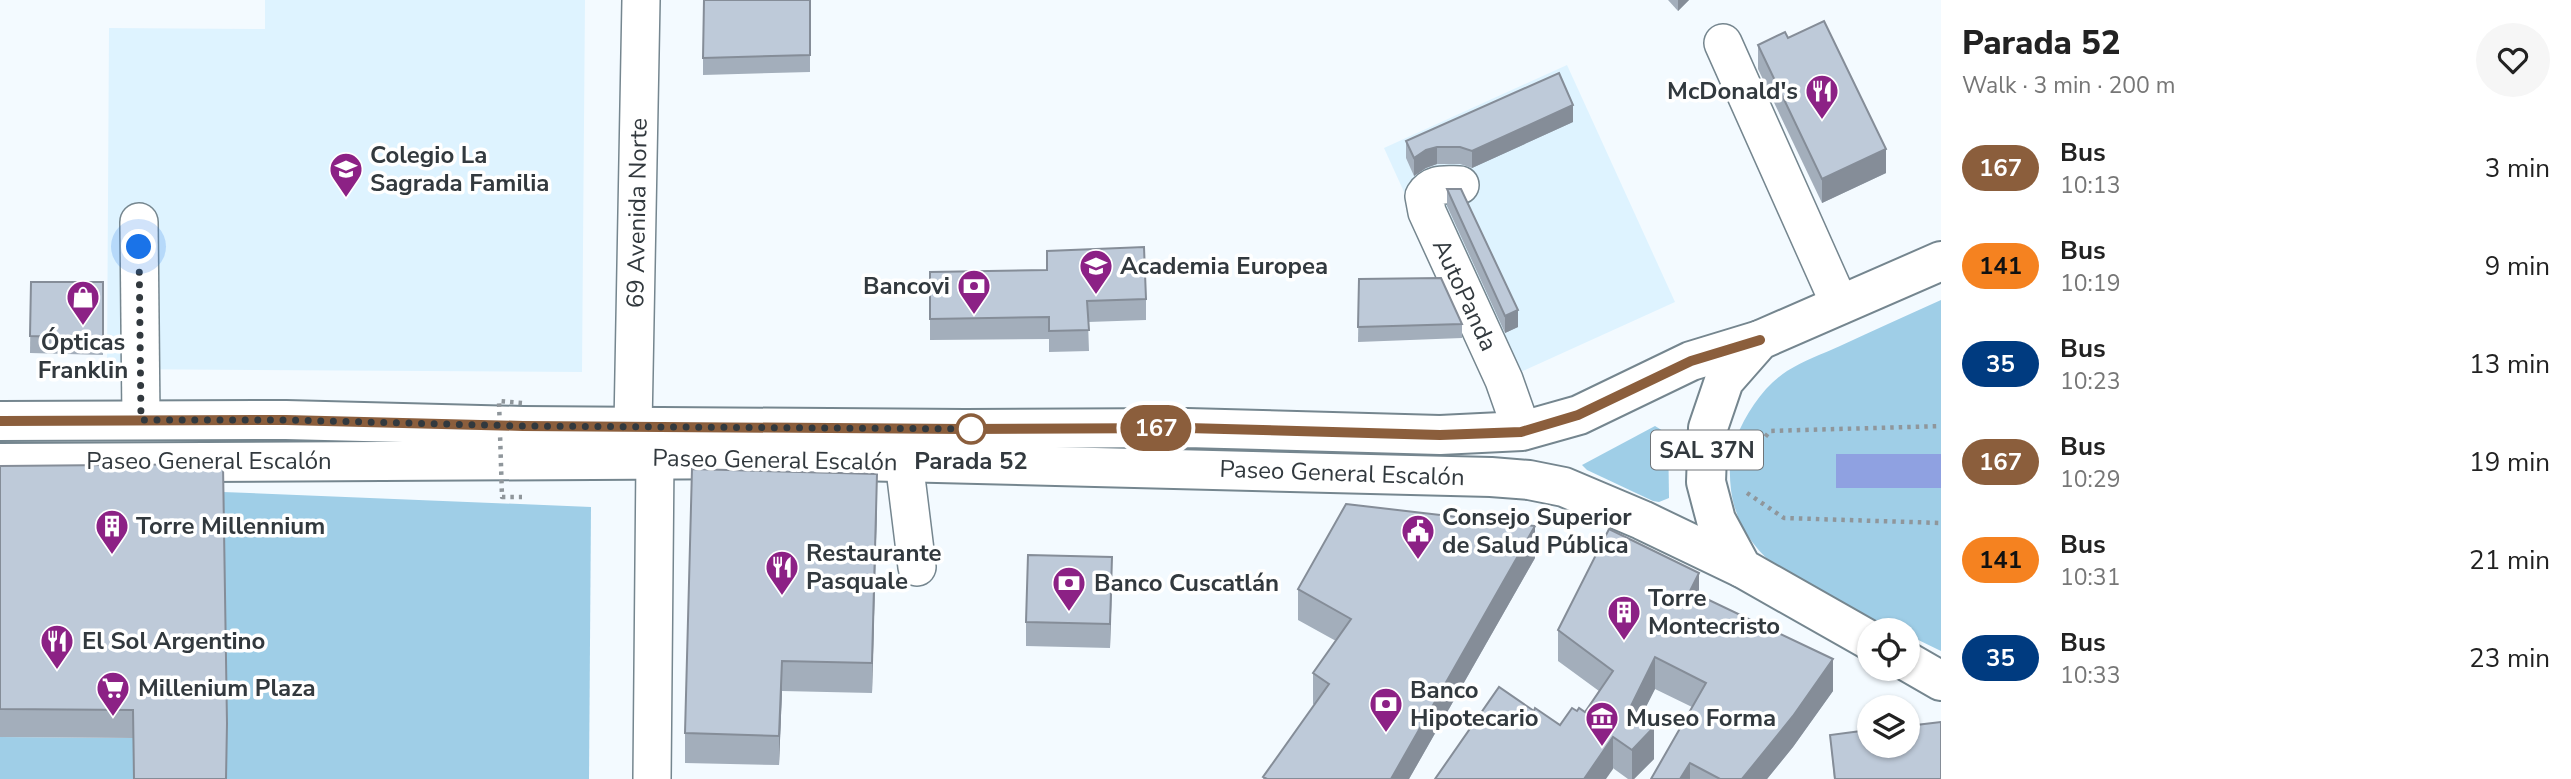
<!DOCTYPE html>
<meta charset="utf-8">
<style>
:root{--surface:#fff;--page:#f6f6f6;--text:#222;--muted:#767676}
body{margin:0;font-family:"Nunito Sans",sans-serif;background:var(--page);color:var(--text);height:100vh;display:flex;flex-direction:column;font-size:26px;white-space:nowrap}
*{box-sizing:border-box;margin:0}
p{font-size:23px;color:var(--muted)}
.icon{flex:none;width:38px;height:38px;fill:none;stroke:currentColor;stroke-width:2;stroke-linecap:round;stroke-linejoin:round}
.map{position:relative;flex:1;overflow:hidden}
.sheet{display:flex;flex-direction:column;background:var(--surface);width:630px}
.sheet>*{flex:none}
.badge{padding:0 14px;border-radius:23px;font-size:24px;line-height:46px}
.controls{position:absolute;left:1857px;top:618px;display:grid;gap:14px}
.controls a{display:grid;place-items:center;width:63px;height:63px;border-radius:50%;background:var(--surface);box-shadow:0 2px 5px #0004;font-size:35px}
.you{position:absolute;width:35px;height:35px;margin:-18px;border:5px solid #fff;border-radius:50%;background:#1a73e8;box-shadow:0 0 0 10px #1a73e833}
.map>.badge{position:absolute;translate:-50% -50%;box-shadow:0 0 0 4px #fff}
.round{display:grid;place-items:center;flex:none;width:74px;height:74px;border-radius:37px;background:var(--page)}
.head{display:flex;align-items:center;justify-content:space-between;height:119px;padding:0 21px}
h1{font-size:33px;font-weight:800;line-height:52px}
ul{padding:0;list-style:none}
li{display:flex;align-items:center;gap:21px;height:98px;padding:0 21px}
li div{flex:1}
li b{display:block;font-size:26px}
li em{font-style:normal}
li .badge{min-width:77px;font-weight:700;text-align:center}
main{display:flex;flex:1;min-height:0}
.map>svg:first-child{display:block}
.built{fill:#def3ff}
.green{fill:#9fcee7}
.water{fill:#8fa1e1}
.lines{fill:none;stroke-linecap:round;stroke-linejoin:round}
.minor-casing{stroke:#75868f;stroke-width:40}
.major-casing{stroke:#75868f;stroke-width:42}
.highway-casing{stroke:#75868f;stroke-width:42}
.path{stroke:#8f969b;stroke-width:4.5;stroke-dasharray:3.5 5;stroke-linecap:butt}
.minor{stroke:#fff;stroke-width:37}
.major{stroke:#fff;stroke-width:38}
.highway{stroke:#fff;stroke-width:38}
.path-bridge{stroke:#8f969b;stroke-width:4.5;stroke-dasharray:3.5 5;stroke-linecap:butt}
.wall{fill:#a3aebb}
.shaded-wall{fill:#858d98}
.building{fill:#becad9;stroke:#858d98;stroke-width:2}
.line-casing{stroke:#fff;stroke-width:16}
.line{stroke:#8b5e3c;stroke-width:10}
.walk{stroke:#32393e;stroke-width:7;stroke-dasharray:0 12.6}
.stop-dot{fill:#fff;stroke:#8b5e3c;stroke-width:3.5}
.labels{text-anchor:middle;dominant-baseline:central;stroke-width:7;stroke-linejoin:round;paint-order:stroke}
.shield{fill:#fff;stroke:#707478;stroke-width:2}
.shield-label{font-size:23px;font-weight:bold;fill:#32393e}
.poi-label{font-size:24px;font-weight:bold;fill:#32393e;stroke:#fff;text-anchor:start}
.street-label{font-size:24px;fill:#32393e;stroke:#fff}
.stop-label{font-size:24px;font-weight:bold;fill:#32393e;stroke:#fff}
</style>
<main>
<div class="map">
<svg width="1941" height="779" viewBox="0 0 1941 779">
<rect width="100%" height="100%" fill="#f3faff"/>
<g class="built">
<path d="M265,0H585L582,372L107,369L109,28L265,29Z"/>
<path d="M1567,65L1675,302L1492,385L1384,148Z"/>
</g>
<g class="green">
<path d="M1941,300V651L1908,635V630H1896C1831,599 1742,572 1731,490C1729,472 1729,455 1736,438C1747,412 1763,387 1787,371C1803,361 1822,354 1840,346C1873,331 1907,315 1941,300Z"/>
<path d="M1655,426L1668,434L1669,498L1659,502L1653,501L1587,470L1582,465Z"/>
<path d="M223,492L591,507L589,779H226Z"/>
<path d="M0,737L133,738L134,779H0Z"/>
</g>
<rect class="water" x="1836" y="454" width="105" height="34"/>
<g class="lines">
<defs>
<g id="minor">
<path d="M1723,43L1840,305"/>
<path d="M1460,185C1445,185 1433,182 1424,196L1427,212L1504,380L1522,431"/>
<path d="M139,222L141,420"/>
<path d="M633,426L641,0"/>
<path d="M904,461L917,567"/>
<path d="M652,779L655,459"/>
</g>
<g id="major">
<path d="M0,421L286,420L523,426L965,429L1187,428L1440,435L1522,431L1579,415L1691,361L1760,340"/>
<path d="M0,463L775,459L1491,477L1529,480L1564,487L1642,520L1742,568"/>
</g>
<g id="highway">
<path d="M1869,640L1742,568L1716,520L1706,482L1708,428L1724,381L1760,340L1941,261"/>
<path d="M1908,662L1941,681"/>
</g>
</defs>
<use href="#minor" class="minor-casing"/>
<use href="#major" class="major-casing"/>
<use href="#highway" class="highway-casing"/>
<g class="path">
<path d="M1744,463L1770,431L1941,426"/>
<path d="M1747,493L1784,518L1941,523"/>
</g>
<use href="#minor" class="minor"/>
<use href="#major" class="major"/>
<use href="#highway" class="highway"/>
<path class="path-bridge" d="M522,403L499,401L502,497H522"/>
</g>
<g class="wall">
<path d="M810,0V72L703,75V58Z"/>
<path d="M1668,0H1689L1678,11Z"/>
<path d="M1788,38L1886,173L1822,203L1758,69V45Z"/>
<path d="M1573,122L1472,168L1460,164H1437L1426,168L1414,176L1406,158V141Z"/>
<path d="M1447,189L1518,327L1505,333L1447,206Z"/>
<path d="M1047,251L1146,299V320L1088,322L1089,351L1049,352V339L930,340V272L1047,270Z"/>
<path d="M1359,279L1462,324V338L1358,342Z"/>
<path d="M31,282H103V355L30,353Z"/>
<path d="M223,464L133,738L0,737V466Z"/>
<path d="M877,503L872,693L782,691L779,765L685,763V733Z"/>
<path d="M1535,558L1409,779H1263V777L1315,705L1313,704V673L1336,641L1298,620V589Z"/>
<path d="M1112,581L1110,648L1026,646V622Z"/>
<path d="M1699,595L1833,691L1793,747L1767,779H1651L1692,707L1655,689L1640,718L1654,759L1634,779H1628L1534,711L1560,725L1577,711L1585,712L1599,691L1558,661V630Z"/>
<path d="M1830,735L1941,779H1834Z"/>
</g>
<g class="shaded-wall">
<path d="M1678,0H1689L1678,11Z"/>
<path d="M1573,105V122L1472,168V151Z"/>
<path d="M1437,147V164L1426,168L1414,176V158L1426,150Z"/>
<path d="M1886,149V173L1822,203V179Z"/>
<path d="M1518,310V327L1505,333V316Z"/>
<path d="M877,474V503L872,693V663Z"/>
<path d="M1535,526V558L1409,779H1391Z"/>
<path d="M1112,557V581L1110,648V624Z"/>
<path d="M1699,573V604L1690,591Z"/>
<path d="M1655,657V689L1629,741V710Z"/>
<path d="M1833,659V691L1793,747L1767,779H1742Z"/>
<path d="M782,661V691L779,765V736Z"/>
<path d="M1654,727V759L1634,779H1632V750Z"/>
<path d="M1613,737V769L1606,779H1584Z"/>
<path d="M1690,763V779H1680Z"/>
</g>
<g class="building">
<path d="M704,0H810V55L703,58Z"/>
<path d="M1824,21L1886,149L1822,179L1758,45L1785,32L1788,38Z"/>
<path d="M1559,73L1573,105L1472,151L1460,147H1437L1426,150L1414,158L1406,141Z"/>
<path d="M1447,189H1461L1518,310L1505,316Z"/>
<path d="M1144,247L1146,299L1087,301L1089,330L1049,331V317L930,319V272L1047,270V251Z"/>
<path d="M1441,278L1462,324L1358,327L1359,279Z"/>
<path d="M31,282H103V338L30,336Z"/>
<path d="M223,464L227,723L226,779H134L133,710L0,709V466Z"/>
<path d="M692,469L877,474L872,663L782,661L779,736L685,733Z"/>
<path d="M1346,504L1535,526L1391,779H1267L1263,777L1329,684L1313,673L1351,619L1298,589Z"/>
<path d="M1609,529L1699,573L1690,591L1833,659L1793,716L1742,779H1720L1690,763L1680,779H1651L1706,683L1655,657L1629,710L1654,727L1632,750L1613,737L1584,779H1435L1499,687L1534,711L1535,708L1560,725L1572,708L1577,711L1579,708L1585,712L1613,671L1558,630Z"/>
<path d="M1028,555L1112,557L1110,624L1026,622Z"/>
<path d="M1941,722V779H1835L1830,735L1869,730V746H1908V726Z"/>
</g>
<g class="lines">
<defs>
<path id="line" d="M0,421L286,420L523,426L965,429L1187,428L1440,435L1521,432L1578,415L1691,361L1760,340"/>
</defs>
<use href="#line" class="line-casing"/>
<use href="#line" class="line"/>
<path class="walk" d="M139,247L141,420H286L523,426L971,429"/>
</g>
<defs>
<symbol id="restaurant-pin" viewBox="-11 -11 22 30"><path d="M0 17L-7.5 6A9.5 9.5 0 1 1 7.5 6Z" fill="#8c2185" stroke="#fff"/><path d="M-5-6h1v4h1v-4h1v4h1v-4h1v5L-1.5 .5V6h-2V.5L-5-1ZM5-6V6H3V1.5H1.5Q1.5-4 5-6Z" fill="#fff"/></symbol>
<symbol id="school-pin" viewBox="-11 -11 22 30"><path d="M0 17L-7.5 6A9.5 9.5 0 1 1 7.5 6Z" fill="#8c2185" stroke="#fff"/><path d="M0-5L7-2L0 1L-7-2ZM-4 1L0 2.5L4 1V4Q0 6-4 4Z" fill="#fff"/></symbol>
<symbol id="bank-pin" viewBox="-11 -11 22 30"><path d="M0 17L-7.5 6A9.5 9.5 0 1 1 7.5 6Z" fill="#8c2185" stroke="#fff"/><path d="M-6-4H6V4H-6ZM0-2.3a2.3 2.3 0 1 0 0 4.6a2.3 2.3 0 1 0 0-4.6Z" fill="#fff"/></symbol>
<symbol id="shop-pin" viewBox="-11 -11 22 30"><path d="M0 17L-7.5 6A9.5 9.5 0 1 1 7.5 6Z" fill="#8c2185" stroke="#fff"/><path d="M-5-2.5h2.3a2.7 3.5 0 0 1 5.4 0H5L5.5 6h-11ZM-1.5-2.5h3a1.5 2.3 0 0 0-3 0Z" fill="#fff"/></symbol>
<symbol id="building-pin" viewBox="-11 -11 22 30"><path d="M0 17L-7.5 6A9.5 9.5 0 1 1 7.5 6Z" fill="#8c2185" stroke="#fff"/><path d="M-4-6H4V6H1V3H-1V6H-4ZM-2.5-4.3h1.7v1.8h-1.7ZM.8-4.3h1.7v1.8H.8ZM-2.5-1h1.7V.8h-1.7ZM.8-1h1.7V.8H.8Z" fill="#fff"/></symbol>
<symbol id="civic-pin" viewBox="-11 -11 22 30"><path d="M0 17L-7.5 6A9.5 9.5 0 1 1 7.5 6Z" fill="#8c2185" stroke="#fff"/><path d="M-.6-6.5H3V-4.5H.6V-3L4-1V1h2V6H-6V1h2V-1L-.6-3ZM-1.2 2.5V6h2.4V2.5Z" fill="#fff"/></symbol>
<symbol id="supermarket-pin" viewBox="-11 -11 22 30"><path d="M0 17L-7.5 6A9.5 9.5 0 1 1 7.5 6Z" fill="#8c2185" stroke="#fff"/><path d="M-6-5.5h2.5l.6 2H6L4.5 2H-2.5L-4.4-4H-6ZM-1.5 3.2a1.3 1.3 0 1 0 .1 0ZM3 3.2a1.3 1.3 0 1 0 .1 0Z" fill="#fff"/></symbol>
<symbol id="museum-pin" viewBox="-11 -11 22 30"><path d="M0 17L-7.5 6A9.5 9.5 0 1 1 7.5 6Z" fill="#8c2185" stroke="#fff"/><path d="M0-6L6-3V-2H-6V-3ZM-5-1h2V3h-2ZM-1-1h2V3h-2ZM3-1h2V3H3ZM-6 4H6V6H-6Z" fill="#fff"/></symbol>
</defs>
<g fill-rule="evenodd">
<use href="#restaurant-pin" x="1803" y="72" width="38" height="52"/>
<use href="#school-pin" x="327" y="150" width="38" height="52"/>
<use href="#school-pin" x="1077" y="247" width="38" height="52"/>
<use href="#bank-pin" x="955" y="267" width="38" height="52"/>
<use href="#shop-pin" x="64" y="278" width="38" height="52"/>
<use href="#building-pin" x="93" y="507" width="38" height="52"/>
<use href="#civic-pin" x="1399" y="512" width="38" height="52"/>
<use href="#restaurant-pin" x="763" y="548" width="38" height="52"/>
<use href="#bank-pin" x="1050" y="564" width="38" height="52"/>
<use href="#building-pin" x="1605" y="593" width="38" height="52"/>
<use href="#restaurant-pin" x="38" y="622" width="38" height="52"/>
<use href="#supermarket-pin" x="94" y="669" width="38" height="52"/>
<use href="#bank-pin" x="1367" y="685" width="38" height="52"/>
<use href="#museum-pin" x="1583" y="699" width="38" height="52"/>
</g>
<circle class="stop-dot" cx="971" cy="429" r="14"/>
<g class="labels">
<rect class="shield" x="1651" y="430.5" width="112" height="39" rx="5"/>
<g class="shield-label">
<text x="1707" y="450">SAL 37N</text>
</g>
<g class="poi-label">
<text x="1798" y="91" text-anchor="end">McDonald's</text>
<text x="370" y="155">Colegio La<tspan x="370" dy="28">Sagrada Familia</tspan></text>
<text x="1120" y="266">Academia Europea</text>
<text x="950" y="286" text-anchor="end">Bancovi</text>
<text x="83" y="342" text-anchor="middle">Ópticas<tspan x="83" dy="28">Franklin</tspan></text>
<text x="1442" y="517">Consejo Superior<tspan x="1442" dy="28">de Salud Pública</tspan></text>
<text x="136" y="526">Torre Millennium</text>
<text x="806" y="553">Restaurante<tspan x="806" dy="28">Pasquale</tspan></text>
<text x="1094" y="583">Banco Cuscatlán</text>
<text x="1648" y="598">Torre<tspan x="1648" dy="28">Montecristo</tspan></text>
<text x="82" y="641">El Sol Argentino</text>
<text x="138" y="688">Millenium Plaza</text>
<text x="1410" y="690">Banco<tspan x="1410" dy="28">Hipotecario</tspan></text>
<text x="1626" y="718">Museo Forma</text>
</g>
<g class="street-label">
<text transform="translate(637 213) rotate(-89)">69 Avenida Norte</text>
<text transform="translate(1465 295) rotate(65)">AutoPanda</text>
<text transform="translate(775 460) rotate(1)">Paseo General Escalón</text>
<text x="209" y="461">Paseo General Escalón</text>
<text transform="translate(1342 473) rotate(2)">Paseo General Escalón</text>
</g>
<g class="stop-label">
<text x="971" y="461">Parada 52</text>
</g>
</g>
</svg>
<div class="controls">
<a><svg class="icon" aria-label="locate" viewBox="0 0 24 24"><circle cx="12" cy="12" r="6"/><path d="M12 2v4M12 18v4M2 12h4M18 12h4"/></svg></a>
<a><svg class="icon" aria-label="layers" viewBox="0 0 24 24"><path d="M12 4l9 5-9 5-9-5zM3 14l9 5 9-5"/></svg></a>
</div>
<div class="you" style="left:139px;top:247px"></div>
<b class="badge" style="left:1156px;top:428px;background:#8b5e3c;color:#fff">167</b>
</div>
<section class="sheet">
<div class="head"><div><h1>Parada 52</h1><p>Walk · 3 min · 200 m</p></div><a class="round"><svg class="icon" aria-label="heart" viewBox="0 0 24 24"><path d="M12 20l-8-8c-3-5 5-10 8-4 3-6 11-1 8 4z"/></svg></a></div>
<ul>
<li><span class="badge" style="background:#8b5e3c;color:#fff">167</span><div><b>Bus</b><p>10:13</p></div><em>3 min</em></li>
<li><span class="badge" style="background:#f58220;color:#111">141</span><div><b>Bus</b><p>10:19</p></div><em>9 min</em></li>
<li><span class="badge" style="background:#003b80;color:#fff">35</span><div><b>Bus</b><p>10:23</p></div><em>13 min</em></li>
<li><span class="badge" style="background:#8b5e3c;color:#fff">167</span><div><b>Bus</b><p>10:29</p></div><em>19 min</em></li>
<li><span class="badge" style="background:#f58220;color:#111">141</span><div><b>Bus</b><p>10:31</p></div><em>21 min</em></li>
<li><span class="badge" style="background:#003b80;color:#fff">35</span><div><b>Bus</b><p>10:33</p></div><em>23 min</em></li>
</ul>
</section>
</main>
